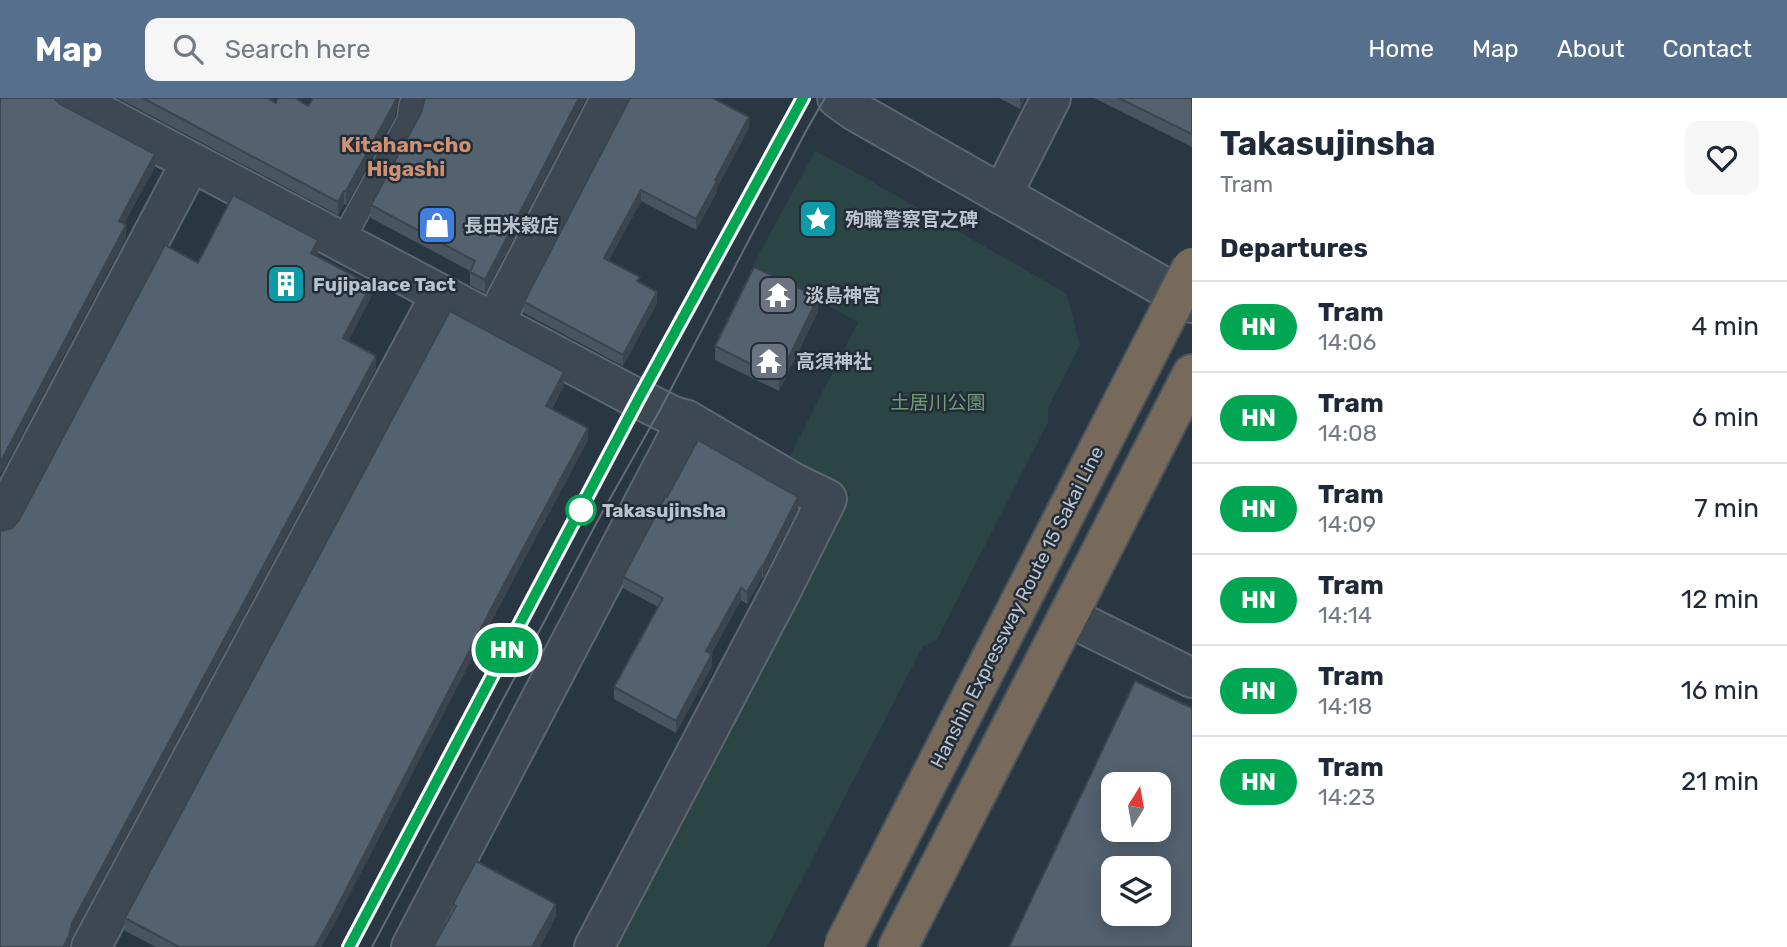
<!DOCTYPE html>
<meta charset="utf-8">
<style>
:root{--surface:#fff;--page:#f6f6f7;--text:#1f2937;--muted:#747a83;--line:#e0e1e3;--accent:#556f8c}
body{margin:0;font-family:Rubik,"Noto Sans JP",sans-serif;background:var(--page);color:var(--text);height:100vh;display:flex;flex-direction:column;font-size:26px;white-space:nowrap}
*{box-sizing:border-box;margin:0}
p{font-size:23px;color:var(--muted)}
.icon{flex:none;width:38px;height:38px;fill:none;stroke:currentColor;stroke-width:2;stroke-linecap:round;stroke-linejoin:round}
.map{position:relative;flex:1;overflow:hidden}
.sheet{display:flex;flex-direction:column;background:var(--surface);width:595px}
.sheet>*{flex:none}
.badge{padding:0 14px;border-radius:23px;font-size:24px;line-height:46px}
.needle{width:46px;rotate:11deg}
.controls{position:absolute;left:1101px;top:674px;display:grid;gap:14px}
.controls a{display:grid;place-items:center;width:70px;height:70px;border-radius:14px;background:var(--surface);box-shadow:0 4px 18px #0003;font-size:35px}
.map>.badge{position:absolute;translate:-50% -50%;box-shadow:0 0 0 4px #fff}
h2{padding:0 28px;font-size:26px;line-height:63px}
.round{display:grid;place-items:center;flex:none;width:74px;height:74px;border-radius:14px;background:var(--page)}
.head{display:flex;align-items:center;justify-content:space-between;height:119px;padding:0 28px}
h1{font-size:33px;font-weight:700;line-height:52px}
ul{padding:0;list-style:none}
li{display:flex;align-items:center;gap:21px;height:91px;padding:0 28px;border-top:2px solid var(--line)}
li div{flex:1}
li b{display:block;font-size:26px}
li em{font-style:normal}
li .badge{min-width:77px;font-weight:700;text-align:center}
header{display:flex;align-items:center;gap:42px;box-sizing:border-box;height:98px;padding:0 35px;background:var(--accent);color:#fff}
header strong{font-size:33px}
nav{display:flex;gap:38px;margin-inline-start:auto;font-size:24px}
.search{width:490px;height:63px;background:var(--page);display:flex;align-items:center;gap:18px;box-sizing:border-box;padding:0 24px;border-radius:14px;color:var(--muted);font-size:26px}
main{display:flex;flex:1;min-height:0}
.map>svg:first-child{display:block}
.park{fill:#2b4444}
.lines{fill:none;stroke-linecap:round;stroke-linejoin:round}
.service-casing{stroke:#5c6670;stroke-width:26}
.minor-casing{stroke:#5c6670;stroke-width:42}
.tertiary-casing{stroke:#5c6670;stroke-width:42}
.motorway-casing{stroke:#48535d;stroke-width:42}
.service{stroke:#3d4853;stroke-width:23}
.minor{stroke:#3d4853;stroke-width:38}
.tertiary{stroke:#3d4853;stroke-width:38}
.motorway{stroke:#786a5b;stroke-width:38}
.tram{stroke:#606d79;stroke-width:2}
.motorway-bridge-casing{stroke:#48535d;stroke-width:42;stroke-linecap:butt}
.motorway-bridge{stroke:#786a5b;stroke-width:38}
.wall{fill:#485460}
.shaded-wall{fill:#3b454e}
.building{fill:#546270;stroke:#3b454e;stroke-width:2;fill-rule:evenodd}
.line-casing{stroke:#fff;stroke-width:16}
.line{stroke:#00a651;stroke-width:10}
.stop-dot{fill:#fff;stroke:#00a651;stroke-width:3.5}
.labels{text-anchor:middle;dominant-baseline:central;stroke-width:5;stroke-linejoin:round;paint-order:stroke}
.poi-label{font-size:19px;font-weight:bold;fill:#bbc3cc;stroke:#222d38;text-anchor:start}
.park-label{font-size:19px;fill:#739c78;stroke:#222d38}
.stop-label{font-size:19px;font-weight:bold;fill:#bbc3cc;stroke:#222d38;text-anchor:start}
.street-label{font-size:19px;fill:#bbc3cc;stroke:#222d38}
.neighbourhood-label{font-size:21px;font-weight:bold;fill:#d29070;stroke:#222d38}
</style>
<header>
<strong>Map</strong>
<div class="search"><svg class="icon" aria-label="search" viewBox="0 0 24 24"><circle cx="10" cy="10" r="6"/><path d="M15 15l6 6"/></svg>Search here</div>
<nav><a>Home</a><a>Map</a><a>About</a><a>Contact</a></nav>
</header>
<main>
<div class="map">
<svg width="1192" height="849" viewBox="0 0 1192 849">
<rect width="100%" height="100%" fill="#293743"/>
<path class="park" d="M815,53L864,79L1067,196L1080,247L1048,310V324L936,543L923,548L767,849H614L850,396L788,362L858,224L753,167Z"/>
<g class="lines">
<defs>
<path id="service" d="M342,143L409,22L411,7L415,0"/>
<g id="minor">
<path d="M71,0L625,294L673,318L687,322L794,385L827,401L779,497L594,849"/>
<path d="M1002,97L1051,0"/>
<path d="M494,225L611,0"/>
<path d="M0,425L191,64"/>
<path d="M1075,522L1192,580"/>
<path d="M91,849L441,196"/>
<path d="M411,849L687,322"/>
</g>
<path id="tertiary" d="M837,0L855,13L1192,205"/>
<path id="motorway" d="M898,849L1192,276"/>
</defs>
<use href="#service" class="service-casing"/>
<use href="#minor" class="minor-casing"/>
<use href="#tertiary" class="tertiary-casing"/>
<use href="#motorway" class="motorway-casing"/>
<use href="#service" class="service"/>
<use href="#minor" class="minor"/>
<use href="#tertiary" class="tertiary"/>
<use href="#motorway" class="motorway"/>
<g class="tram">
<path d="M349,849L639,301L803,0"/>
<path d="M372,849L598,422L660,312L807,31L825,0"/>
</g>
<defs>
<path id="motorway-bridge" d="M843,849L1192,169"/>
</defs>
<use href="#motorway-bridge" class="motorway-bridge-casing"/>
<use href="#motorway-bridge" class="motorway-bridge"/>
</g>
<g class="wall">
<path d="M118,0H267L276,5L308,8L313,0H399L397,5L395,18L346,107L344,106L338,117Z"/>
<path d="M586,0L485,195L470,187V173L371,120V107L421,15Z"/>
<path d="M630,0L749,30L717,90V94L696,132L641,103L609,162L640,184L657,205L623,268L524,215V204Z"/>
<path d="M999,0H1025L1020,11Z"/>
<path d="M1094,0H1192V49Z"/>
<path d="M818,213L779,293L715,262V248Z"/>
<path d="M564,287L552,311L588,342L503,501L321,849H156L125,833V820Z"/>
<path d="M798,411L763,480L762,479L747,506L741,502L711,556L712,568L676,635L614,601V589L658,509L623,490V479Z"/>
</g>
<g class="shaded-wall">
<path d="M396,0H399L397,5L395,18L346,107V93Z"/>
<path d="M579,0H586L485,195V182Z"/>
<path d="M1020,0H1025L1020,11Z"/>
<path d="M749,19V30L717,90V94L696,132V121L715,82Z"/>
<path d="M155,56V69L119,136V123Z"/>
<path d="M641,92V103L604,171V160Z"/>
<path d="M344,93V106L338,117V104Z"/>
<path d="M126,127V140L0,378V365Z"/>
<path d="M318,142V156L311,169V155Z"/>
<path d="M371,187V200L343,253V240Z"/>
<path d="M657,194V205L623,268V257Z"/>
<path d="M818,199V213L779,293V280Z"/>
<path d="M376,258V271L72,839L70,849H63L72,825Z"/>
<path d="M564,274V287L546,321V308Z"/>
<path d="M588,330V342L503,501L334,827L321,849H315L503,488Z"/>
<path d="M798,399V411L763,480V468Z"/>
<path d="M762,468V479L747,506V494Z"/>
<path d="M741,490V502L706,565V553Z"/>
<path d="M712,556V568L676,635V623Z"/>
<path d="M556,806V819L540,849H532Z"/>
</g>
<g class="building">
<path d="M0,0H54L60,6L155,56L119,123L126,127L0,365Z"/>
<path d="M143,0H267L276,5L278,0H295L308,8L313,0H396L395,4L346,93H344L338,104Z"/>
<path d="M425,0H579L485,182L470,174L475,163L371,107L421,15Z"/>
<path d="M630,0H713L749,19L715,82L717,83L696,121L641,92L604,160L640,179L637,183L657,194L623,257L524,204Z"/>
<path d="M1119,0H1192V36Z"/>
<path d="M233,97L318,142L311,155L371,187L343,240L376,258L72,825L69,838L63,849H0V433L12,430L19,422L165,147L198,165Z"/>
<path d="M754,169L818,199L779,280L715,248Z"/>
<path d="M450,213L564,274L546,308L588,330L503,488L334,815L315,849H179L125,820Z"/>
<path d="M698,342L798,399L763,468H762L747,494L741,490L706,553L712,556L676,623L614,589L663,500L623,479L666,398L667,399Z"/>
<path d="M1135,583L1192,610V849H1009ZM1113,686H1158V732H1113ZM1113,770H1158V816H1113Z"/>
<path d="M476,763L556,806L532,849H433L456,808L453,806Z"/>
</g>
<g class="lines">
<defs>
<path id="line" d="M349,849L639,300L803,0"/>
</defs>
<use href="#line" class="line-casing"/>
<use href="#line" class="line"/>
</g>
<defs>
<symbol id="sight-square" viewBox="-11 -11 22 22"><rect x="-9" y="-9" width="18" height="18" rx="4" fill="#0f9aa8" stroke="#222d38"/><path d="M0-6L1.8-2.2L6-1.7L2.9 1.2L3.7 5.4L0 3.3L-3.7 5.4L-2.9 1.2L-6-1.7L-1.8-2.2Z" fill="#fff"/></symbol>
<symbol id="shop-square" viewBox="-11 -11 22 22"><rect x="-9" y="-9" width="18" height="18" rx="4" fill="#3f7fe0" stroke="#222d38"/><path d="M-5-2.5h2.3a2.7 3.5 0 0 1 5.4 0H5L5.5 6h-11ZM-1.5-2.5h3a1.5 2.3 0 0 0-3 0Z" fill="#fff"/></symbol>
<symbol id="building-square" viewBox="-11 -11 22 22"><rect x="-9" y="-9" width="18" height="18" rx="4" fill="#0f9aa8" stroke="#222d38"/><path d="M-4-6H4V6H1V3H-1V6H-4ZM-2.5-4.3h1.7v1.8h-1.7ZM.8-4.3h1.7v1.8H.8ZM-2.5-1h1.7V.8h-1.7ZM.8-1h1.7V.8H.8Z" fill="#fff"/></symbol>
<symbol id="temple-square" viewBox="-11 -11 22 22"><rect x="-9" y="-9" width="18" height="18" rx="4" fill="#6b7280" stroke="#222d38"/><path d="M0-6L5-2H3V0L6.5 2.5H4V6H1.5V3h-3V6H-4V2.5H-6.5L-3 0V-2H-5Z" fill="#fff"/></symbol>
</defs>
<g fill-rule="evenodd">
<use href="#sight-square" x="796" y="99" width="44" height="44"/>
<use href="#shop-square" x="415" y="105" width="44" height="44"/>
<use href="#building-square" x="264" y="164" width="44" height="44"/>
<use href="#temple-square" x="756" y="175" width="44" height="44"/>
<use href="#temple-square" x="747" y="241" width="44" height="44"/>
</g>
<circle class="stop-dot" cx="581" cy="412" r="14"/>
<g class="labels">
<g class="poi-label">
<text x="845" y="121">殉職警察官之碑</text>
<text x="464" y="127">長田米穀店</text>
<text x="313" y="186">Fujipalace Tact</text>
<text x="805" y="197">淡島神宮</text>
<text x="796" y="263">高須神社</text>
</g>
<g class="park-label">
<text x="938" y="304">土居川公園</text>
</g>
<g class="stop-label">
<text x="602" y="412">Takasujinsha</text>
</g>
<g class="street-label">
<text transform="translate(1017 509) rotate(-63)">Hanshin Expressway Route 15 Sakai Line</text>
</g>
<g class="neighbourhood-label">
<text x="406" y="46">Kitahan-cho<tspan x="406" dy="24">Higashi</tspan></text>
</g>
</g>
</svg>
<div class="controls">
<a><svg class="needle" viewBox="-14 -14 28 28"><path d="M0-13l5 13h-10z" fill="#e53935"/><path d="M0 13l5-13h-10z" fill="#747a83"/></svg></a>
<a><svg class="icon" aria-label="layers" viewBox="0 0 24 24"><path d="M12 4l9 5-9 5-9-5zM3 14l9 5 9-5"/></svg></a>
</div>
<b class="badge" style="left:507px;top:552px;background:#00a651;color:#fff">HN</b>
</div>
<section class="sheet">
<div class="head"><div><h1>Takasujinsha</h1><p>Tram</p></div><a class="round"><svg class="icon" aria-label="heart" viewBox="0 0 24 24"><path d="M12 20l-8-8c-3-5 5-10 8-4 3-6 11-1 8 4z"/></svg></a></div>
<h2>Departures</h2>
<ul>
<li><span class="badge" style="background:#00a651;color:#fff">HN</span><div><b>Tram</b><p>14:06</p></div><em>4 min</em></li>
<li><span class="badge" style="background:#00a651;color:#fff">HN</span><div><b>Tram</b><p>14:08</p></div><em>6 min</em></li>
<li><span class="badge" style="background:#00a651;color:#fff">HN</span><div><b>Tram</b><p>14:09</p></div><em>7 min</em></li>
<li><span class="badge" style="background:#00a651;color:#fff">HN</span><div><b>Tram</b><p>14:14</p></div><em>12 min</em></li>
<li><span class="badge" style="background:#00a651;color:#fff">HN</span><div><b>Tram</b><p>14:18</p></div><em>16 min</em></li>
<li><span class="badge" style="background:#00a651;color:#fff">HN</span><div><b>Tram</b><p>14:23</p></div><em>21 min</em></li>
</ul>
</section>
</main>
